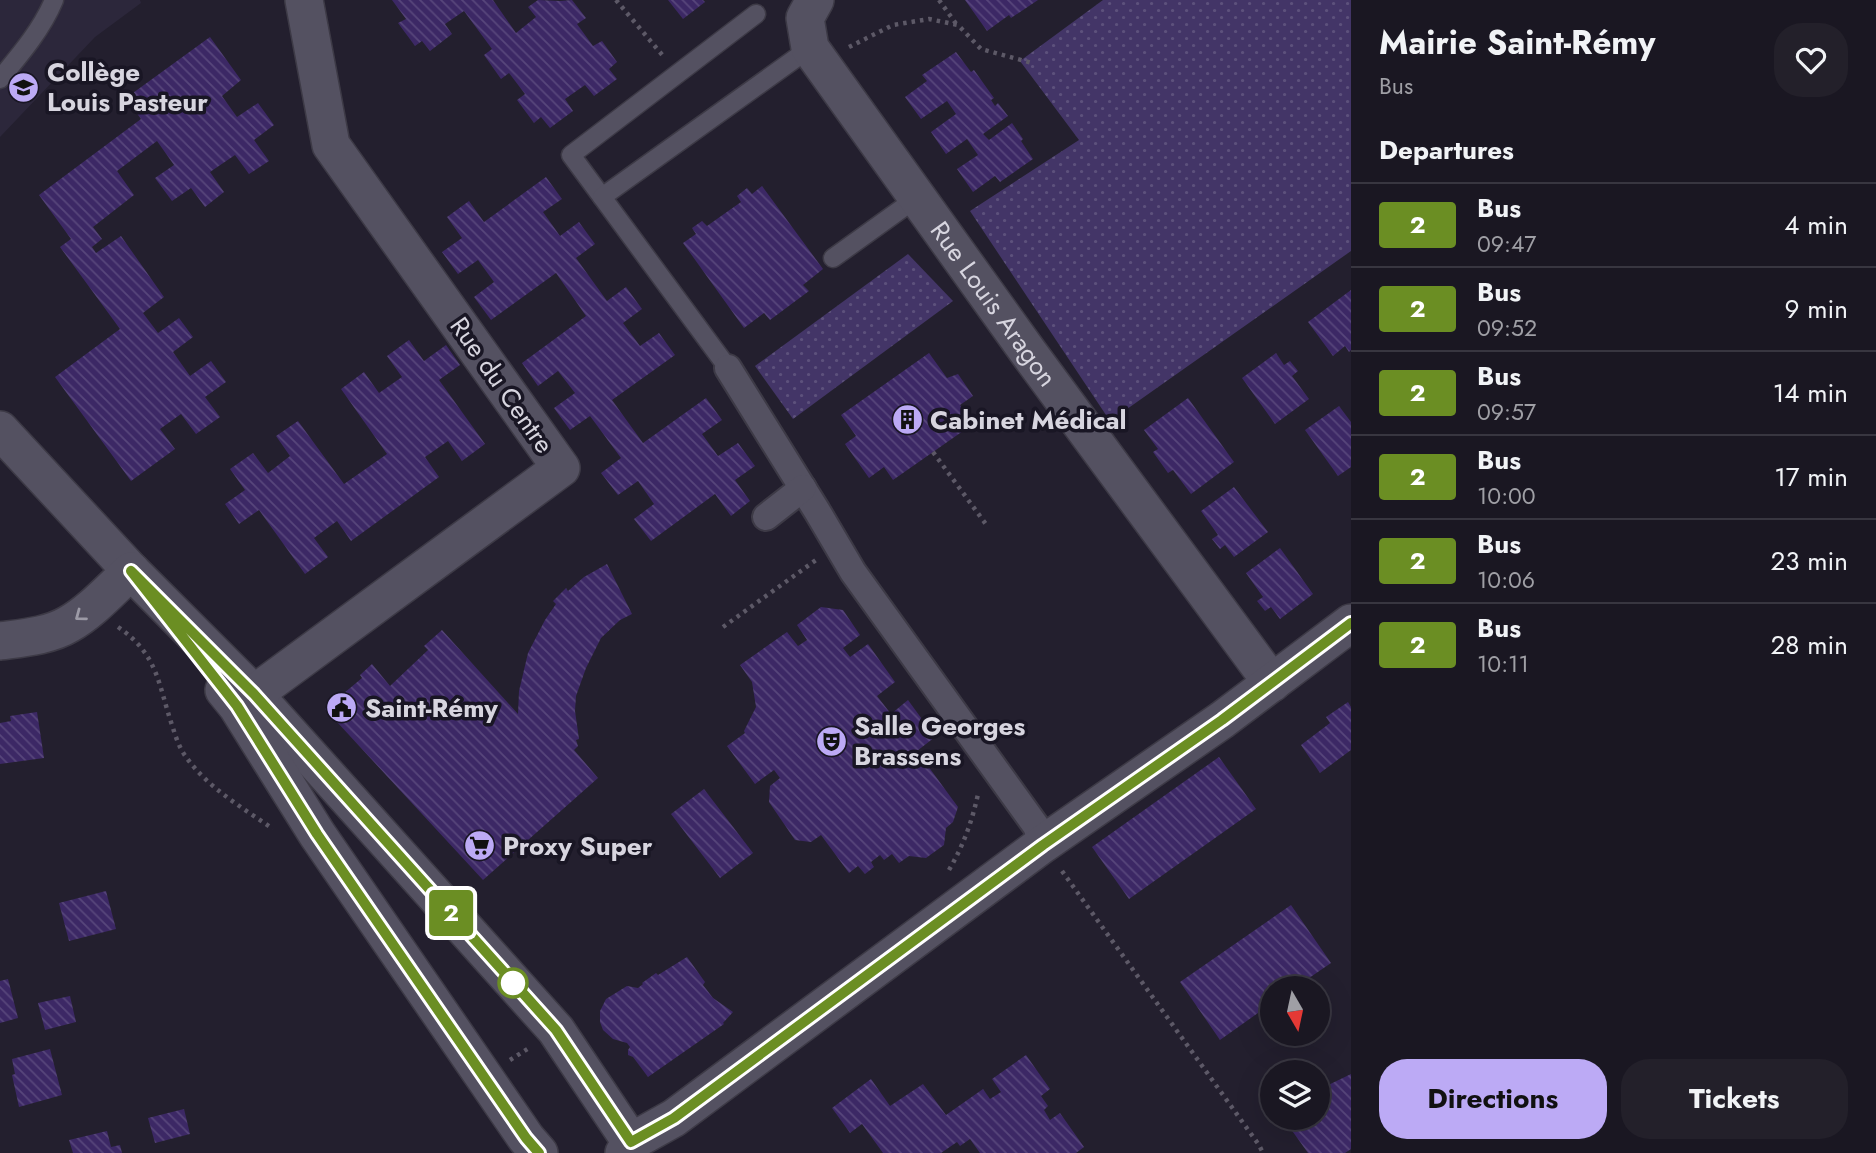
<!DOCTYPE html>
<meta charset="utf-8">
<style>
:root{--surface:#1a1722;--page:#23202a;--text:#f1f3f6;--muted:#9f9fa5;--line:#383640;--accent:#bcaaf5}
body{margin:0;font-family:Jost,sans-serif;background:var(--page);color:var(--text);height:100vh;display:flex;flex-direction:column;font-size:26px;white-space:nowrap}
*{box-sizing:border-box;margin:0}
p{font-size:23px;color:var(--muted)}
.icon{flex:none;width:38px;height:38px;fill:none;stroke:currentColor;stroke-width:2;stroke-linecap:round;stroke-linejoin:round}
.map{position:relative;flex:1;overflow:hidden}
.details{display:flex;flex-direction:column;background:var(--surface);width:525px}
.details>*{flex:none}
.badge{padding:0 14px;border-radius:5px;font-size:24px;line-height:46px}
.needle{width:46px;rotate:171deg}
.buttons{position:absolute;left:1260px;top:976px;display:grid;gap:14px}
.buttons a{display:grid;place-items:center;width:70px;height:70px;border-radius:50%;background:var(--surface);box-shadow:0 7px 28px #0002,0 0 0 2px var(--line);font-size:35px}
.map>.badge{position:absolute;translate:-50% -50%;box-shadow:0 0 0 4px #fff}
h2{padding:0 28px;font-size:26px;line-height:63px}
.round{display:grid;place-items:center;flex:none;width:74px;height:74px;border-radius:28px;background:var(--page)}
.summary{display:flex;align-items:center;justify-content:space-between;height:119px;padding:0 28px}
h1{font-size:33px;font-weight:700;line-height:52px}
.cta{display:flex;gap:14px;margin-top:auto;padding:14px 28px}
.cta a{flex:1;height:80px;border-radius:28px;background:var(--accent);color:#111;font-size:28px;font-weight:700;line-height:80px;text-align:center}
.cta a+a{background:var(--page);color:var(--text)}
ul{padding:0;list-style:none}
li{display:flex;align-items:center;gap:21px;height:84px;padding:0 28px;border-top:2px solid var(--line)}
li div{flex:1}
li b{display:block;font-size:26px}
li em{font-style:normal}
li .badge{min-width:77px;font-weight:700;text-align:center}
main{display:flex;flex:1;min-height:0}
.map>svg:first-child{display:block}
.built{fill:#2c273b}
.grass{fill:url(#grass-dots)}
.building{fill:url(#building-back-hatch)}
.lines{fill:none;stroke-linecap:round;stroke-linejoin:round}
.service-casing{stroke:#3d3a46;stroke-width:21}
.pedestrian-casing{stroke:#3d3a46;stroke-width:30}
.minor-casing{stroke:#3d3a46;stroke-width:40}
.path{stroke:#5d5967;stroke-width:4.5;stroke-dasharray:3.5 5;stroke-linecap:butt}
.service{stroke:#545161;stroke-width:18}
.pedestrian{stroke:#545161;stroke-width:26}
.minor{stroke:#545161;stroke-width:37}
.oneway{stroke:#9c9aa6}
.line-casing{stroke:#fff;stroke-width:16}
.line{stroke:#6b8e23;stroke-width:10}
.stop-dot{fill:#fff;stroke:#6b8e23;stroke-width:3.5}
.labels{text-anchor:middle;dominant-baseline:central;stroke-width:7;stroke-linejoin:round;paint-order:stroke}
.poi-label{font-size:26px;font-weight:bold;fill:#d7d5df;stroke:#191624;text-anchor:start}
.street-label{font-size:26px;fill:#d7d5df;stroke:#191624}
</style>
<main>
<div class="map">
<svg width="1351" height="1153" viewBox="0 0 1351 1153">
<defs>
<pattern id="grass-dots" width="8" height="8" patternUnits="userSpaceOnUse" patternTransform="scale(1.75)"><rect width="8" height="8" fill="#433567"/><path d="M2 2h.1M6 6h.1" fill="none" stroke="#5d517c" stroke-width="1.8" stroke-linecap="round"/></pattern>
<pattern id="building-back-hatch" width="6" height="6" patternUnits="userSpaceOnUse" patternTransform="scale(1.75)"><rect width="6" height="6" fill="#3c2865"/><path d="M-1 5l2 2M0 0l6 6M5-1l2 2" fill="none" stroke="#57467b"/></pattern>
</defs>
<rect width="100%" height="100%" fill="#231f2e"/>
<path class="built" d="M0,0H140L141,3L95,37L0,137Z"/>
<g class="grass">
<path d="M1103,0H1351V251L1110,421L970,211L1079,140L1020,61Z"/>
<path d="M908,254L953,301L793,419L755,366Z"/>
</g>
<g class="building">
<path d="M392,0H493L516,33L536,17L528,7L538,0L560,1L572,0L586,18L577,24L593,46L602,41L617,62L609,69L617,79L594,96L585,85L565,99L573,111L550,128L541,117L534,123L517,100L525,94L509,73L501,79L484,55L492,49L464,11L445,24L452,34L430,51L422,41L415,46L398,23L406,19Z"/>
<path d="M668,0H703L705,2L683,19Z"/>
<path d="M965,0H1038L1011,18L1009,15L987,31Z"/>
<path d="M210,37L241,80L222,96L237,117L258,103L274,125L254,140L269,161L249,174L235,155L210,172L224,192L205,207L191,188L172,201L155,178L174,165L157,141L117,171L134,195L93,227L102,239L92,247L96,253L121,236L164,297L143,313L158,333L179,318L193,337L173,352L190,376L211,361L226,382L205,397L220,417L196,434L181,414L160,429L175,449L131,481L55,377L120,329L60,247L71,239L39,195L141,119L126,98Z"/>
<path d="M956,52L971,72L974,70L994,98L991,100L995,106L998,103L1008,116L983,134L989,140L1012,123L1023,139L1021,141L1033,159L1000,182L995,176L973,192L957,169L978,155L967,139L946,154L931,132L956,114L947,101L921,119L905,97L927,81L922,75Z"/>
<path d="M546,177L562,199L543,212L560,236L579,222L595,244L576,258L607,301L626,287L642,309L623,323L640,346L659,333L675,355L612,400L643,443L706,398L722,420L702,434L718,456L738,443L755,466L735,480L750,501L731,516L715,494L651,541L634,519L654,504L638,481L618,495L601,473L621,458L590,416L570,430L554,408L575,393L558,371L538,386L522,363L586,316L556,273L491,320L474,297L494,282L478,260L458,274L442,252L462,238L447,217L469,201L484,222Z"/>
<path d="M762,186L823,269L803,285L809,291L770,320L764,313L744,328L683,243L696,234L692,228L702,221L707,226L741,202L737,196L747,188L752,194Z"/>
<path d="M1351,290V350L1349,352L1345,346L1333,356L1308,322Z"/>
<path d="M409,340L424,361L446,345L460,365L439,380L485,444L462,461L448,441L425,457L439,477L351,541L337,521L314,538L328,557L305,574L259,510L239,524L225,504L245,490L230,469L253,453L268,473L290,456L276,436L298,421L344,484L387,454L341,389L364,372L379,393L402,377L387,356Z"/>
<path d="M929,353L947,378L958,374L973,396L960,405L973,424L893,480L884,467L869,478L845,444L856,436L841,415Z"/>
<path d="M1276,353L1284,365L1290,361L1298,371L1292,376L1309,399L1275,424L1242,378Z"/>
<path d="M1188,398L1234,462L1191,494L1173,470L1168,473L1153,452L1158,449L1144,430Z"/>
<path d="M1339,406L1351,422V467L1338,476L1305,430Z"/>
<path d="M1234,487L1268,532L1234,557L1225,545L1220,549L1212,539L1218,535L1201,511Z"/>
<path d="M1280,548L1313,594L1280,619L1271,607L1265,611L1257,601L1263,597L1246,573Z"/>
<path d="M607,564L632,614L620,620L601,638L586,668L576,696L575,711L579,739L576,740L578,746L574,750L598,778L483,880L325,709L362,678L360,675L372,664L390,686L428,650L424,646L442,630L518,714L519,691L528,653L545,620L556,604L553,601L566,588L568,591L584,577Z"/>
<path d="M821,607L843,610L860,635L843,648L850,657L868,644L895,682L877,696L891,714L908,700L935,737L917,751L958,807L953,822L946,828L944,845L926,858L909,856L899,863L892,854L884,860L880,855L871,862L874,867L865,874L858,866L849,873L821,835L811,842L795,840L769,802L770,786L780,778L774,770L755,784L727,746L745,733L744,731L756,707L752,682L740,665L787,632L798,646L807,640L797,625Z"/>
<path d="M1348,702L1351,707V750L1320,773L1301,745L1330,723L1326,717Z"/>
<path d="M37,712L44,758L0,764V723L11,721L10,716Z"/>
<path d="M1219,757L1256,809L1129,899L1092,847Z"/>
<path d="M704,789L753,853L720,878L671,814Z"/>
<path d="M106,891L116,929L69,941L59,903Z"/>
<path d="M1291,905L1331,963L1293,989H1272V1003L1220,1040L1180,982Z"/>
<path d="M687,957L705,982L703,985L713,998L733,1012L723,1023L724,1024L648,1077L633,1057L628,1055V1050L630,1047L627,1043L613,1039L603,1030L600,1022V1011L606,999L627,986L638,988L643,984L642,983L656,973L658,975Z"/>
<path d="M8,979L18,1018L0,1023V981Z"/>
<path d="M70,996L76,1022L45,1030L38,1003Z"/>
<path d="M50,1049L62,1095L19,1107L12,1075L15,1074L12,1059Z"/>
<path d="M1026,1055L1050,1089L1041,1096L1048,1106L1044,1110L1050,1120L1060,1113L1084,1147L1076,1153H980L970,1139L960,1146L957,1142L941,1153H883L862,1124L850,1133L832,1108L871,1079L890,1106L923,1084L946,1115L983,1089L990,1099L1001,1092L992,1079Z"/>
<path d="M1351,1074V1149L1345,1153H1308L1288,1125L1298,1118H1318V1090Z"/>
<path d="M184,1109L190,1134L155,1143L148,1118Z"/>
<path d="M107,1131L111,1147L120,1145L122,1153H73L69,1140Z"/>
</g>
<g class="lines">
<defs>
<g id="service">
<path d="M0,79C20,55 42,29 54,0"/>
<path d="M602,197L571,155L756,14"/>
<path d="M833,258L918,197"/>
<path d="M728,368L602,197L810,48"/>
</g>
<g id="pedestrian">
<path d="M728,368L817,511L853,572L1036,826L1043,844"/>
<path d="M766,517L803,488"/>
</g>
<g id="minor">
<path id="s1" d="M815,0L805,18L810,48L1028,352L1272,683"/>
<path d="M0,430L131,571L254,694L556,1030L631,1142"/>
<path d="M0,641C22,638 49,636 69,624C92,611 111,589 131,571"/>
<path d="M224,690L237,706L317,834L526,1138L539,1153"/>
<path d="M254,694L561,468L331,145L304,0"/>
<path d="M624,1153L631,1142L674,1118L1043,844L1222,720L1351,623"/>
</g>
</defs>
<use href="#service" class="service-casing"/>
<use href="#pedestrian" class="pedestrian-casing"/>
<use href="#minor" class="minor-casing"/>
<g class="path">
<path d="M616,0L664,57"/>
<path d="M939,0L957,25"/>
<path d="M849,47L893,25L929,19L958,25L981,49L1032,63"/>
<path d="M933,452L988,527"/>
<path d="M118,627C159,655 158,685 173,728C176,738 180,749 186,757C208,788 243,808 273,829"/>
<path d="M723,627L816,560"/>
<path d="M949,870C963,846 972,822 978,794"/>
<path d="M1062,871L1259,1145L1263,1153"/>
<path d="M510,1060L529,1048"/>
</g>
<use href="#service" class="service"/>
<use href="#pedestrian" class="pedestrian"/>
<use href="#minor" class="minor"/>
</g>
<defs><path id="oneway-chevron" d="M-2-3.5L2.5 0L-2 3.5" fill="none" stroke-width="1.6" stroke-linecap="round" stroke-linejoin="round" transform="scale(1.75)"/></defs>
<use class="oneway" href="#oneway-chevron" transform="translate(80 616) rotate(143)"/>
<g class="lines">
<defs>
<path id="line" d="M539,1153L526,1138L317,834L237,706L131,571L254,694L556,1030L631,1142L674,1118L1043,845L1222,720L1351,623"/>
</defs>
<use href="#line" class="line-casing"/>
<use href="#line" class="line"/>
</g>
<defs>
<symbol id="school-disc" viewBox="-11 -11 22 22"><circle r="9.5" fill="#bcaaf5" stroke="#191624"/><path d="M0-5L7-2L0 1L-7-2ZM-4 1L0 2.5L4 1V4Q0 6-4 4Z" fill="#111"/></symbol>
<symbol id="building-disc" viewBox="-11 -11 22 22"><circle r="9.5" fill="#bcaaf5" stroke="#191624"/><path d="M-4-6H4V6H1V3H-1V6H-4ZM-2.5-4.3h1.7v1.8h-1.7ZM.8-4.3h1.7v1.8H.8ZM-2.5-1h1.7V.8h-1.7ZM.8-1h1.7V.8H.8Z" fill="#111"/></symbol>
<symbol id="civic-disc" viewBox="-11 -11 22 22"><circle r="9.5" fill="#bcaaf5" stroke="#191624"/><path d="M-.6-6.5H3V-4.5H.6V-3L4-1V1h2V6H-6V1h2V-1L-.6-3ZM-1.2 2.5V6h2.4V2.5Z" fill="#111"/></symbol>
<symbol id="theatre-disc" viewBox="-11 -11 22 22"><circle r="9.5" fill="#bcaaf5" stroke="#191624"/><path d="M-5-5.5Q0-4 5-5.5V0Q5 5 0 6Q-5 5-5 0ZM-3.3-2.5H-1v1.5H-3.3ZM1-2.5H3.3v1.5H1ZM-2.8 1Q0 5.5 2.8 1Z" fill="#111"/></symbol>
<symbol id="supermarket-disc" viewBox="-11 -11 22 22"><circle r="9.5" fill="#bcaaf5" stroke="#191624"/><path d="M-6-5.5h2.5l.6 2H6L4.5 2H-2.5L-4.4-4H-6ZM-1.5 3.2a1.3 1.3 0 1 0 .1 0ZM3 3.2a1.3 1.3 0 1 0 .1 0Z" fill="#111"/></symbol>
</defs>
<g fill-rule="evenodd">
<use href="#school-disc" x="6" y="70" width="35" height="35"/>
<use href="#building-disc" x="890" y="402" width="35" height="35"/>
<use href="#civic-disc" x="324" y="690" width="35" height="35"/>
<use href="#theatre-disc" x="814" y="724" width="35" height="35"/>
<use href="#supermarket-disc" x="462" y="828" width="35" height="35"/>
</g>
<circle class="stop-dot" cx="513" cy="983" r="14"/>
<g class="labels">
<g class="poi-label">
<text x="47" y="72">Collège<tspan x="47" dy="30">Louis Pasteur</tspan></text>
<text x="930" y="420">Cabinet Médical</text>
<text x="365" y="708">Saint-Rémy</text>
<text x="854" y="726">Salle Georges<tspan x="854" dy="30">Brassens</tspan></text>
<text x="503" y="846">Proxy Super</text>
</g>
<g class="street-label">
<text stroke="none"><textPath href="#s1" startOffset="366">Rue Louis Aragon</textPath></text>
<text transform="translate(502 385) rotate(55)">Rue du Centre</text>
</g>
</g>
</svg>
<div class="buttons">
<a><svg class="needle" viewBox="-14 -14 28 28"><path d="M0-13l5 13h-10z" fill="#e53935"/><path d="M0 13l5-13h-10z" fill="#9f9fa5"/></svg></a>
<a><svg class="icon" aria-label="layers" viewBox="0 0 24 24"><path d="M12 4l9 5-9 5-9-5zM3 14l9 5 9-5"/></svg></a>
</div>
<b class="badge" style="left:451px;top:913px;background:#6b8e23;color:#fff">2</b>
</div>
<section class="details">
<div class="summary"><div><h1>Mairie Saint-Rémy</h1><p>Bus</p></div><a class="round"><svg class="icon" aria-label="heart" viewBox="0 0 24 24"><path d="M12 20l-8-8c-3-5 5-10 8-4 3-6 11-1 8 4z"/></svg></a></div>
<h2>Departures</h2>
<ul>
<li><span class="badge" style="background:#6b8e23;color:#fff">2</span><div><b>Bus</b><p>09:47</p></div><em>4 min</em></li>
<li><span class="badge" style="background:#6b8e23;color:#fff">2</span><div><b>Bus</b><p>09:52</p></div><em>9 min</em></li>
<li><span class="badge" style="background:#6b8e23;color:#fff">2</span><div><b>Bus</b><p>09:57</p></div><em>14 min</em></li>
<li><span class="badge" style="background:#6b8e23;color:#fff">2</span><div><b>Bus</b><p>10:00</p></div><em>17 min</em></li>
<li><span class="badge" style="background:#6b8e23;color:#fff">2</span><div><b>Bus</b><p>10:06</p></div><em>23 min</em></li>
<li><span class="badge" style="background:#6b8e23;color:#fff">2</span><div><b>Bus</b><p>10:11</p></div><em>28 min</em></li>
</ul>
<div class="cta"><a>Directions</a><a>Tickets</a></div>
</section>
</main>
